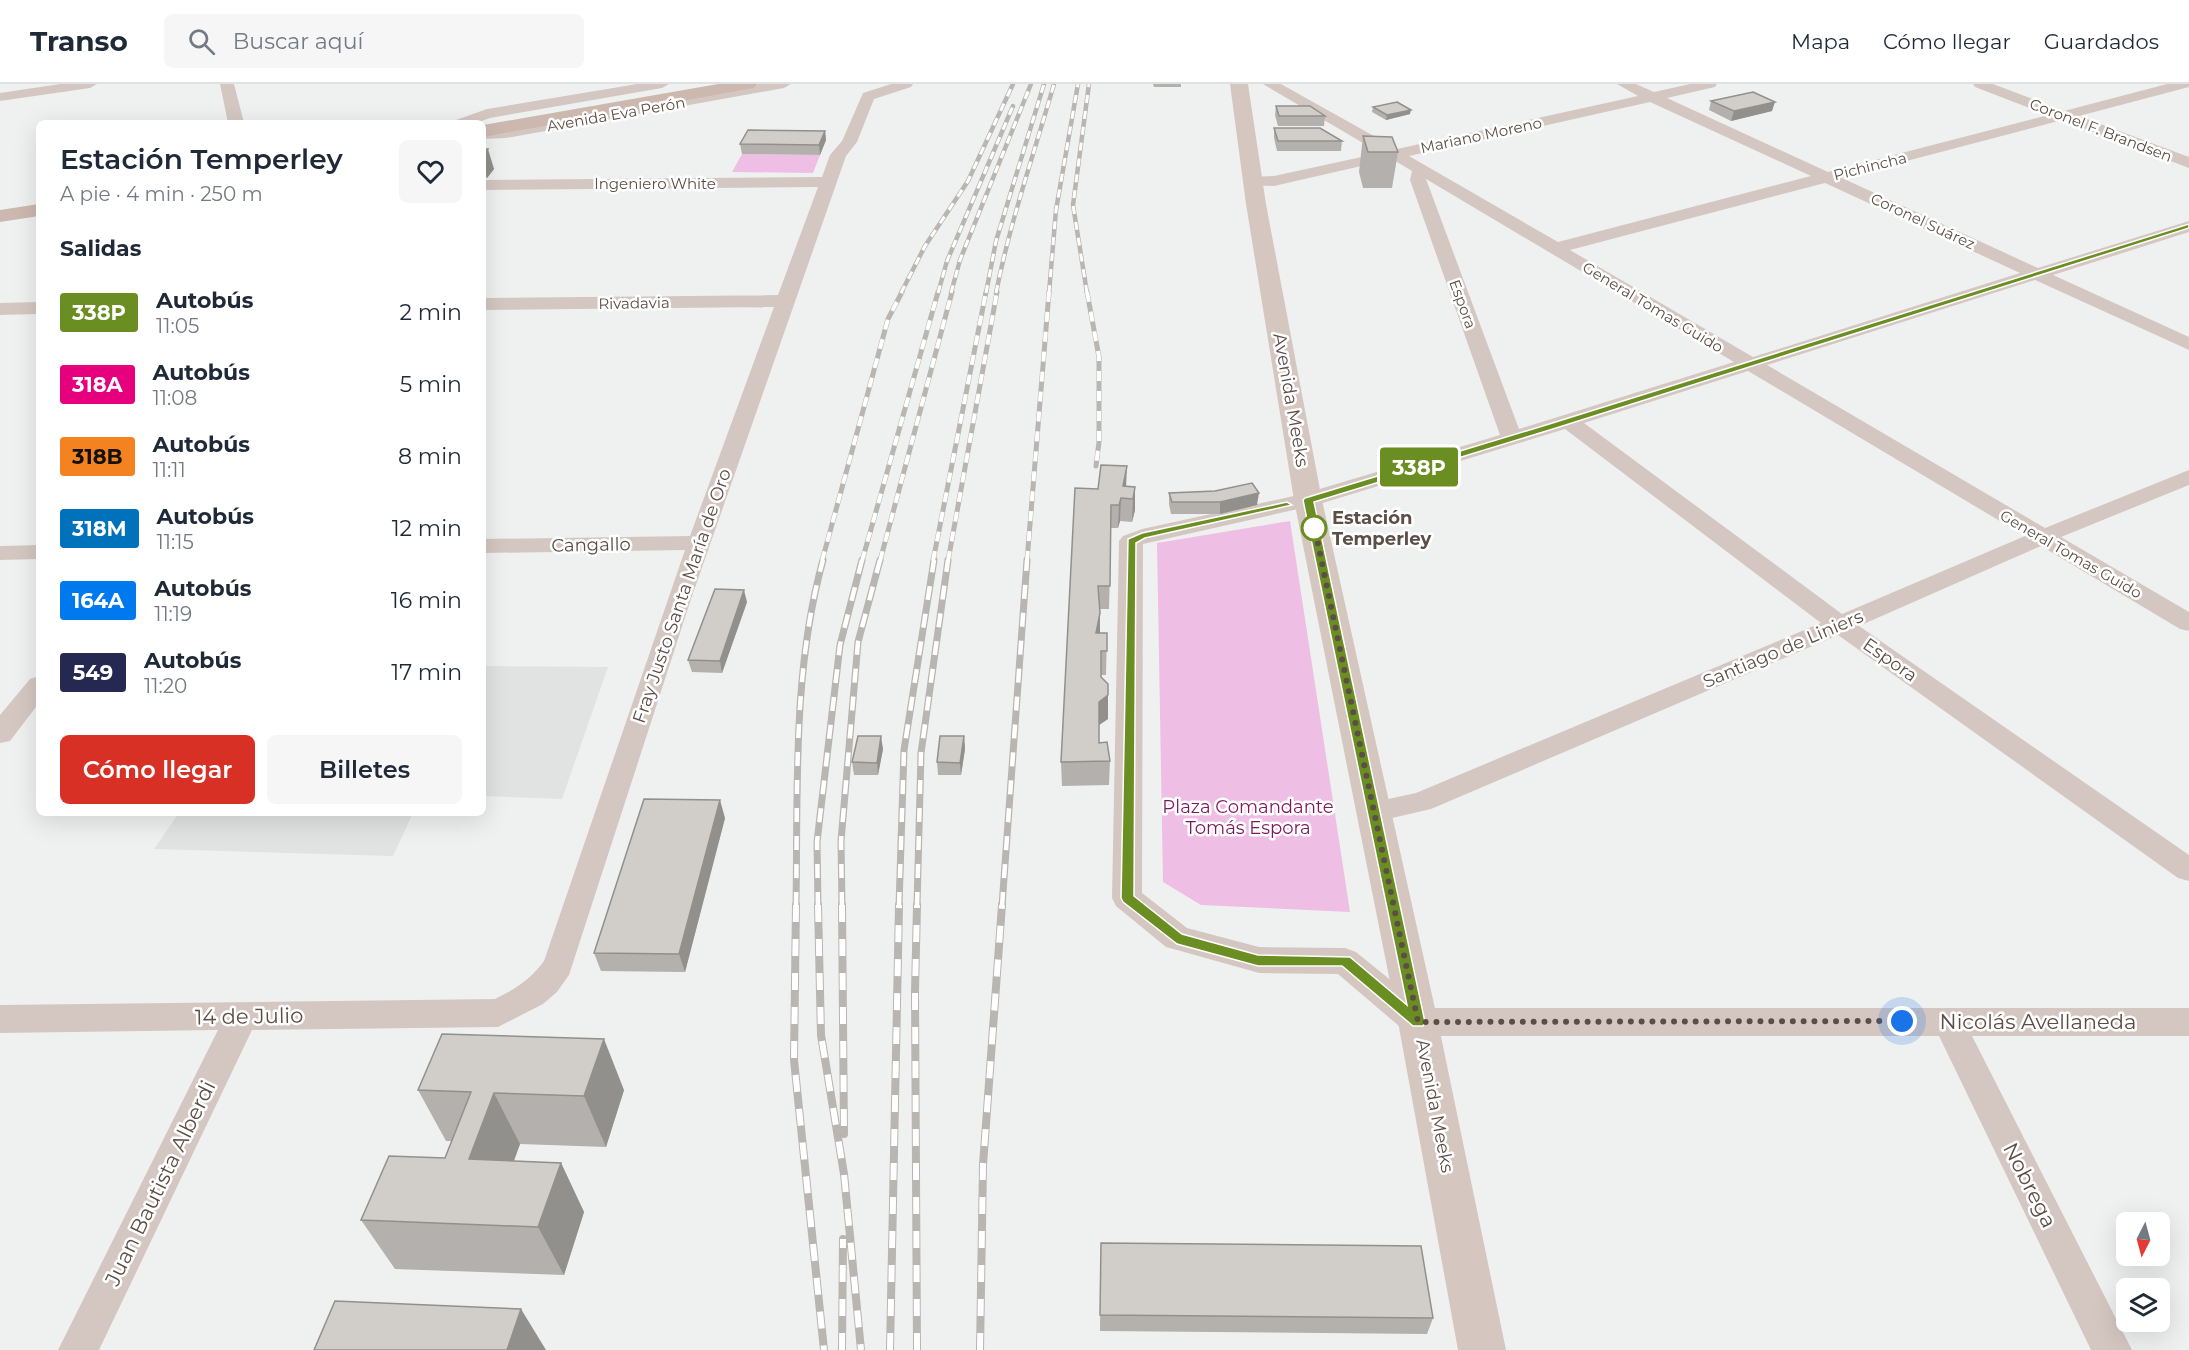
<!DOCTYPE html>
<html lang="es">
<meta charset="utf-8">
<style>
:root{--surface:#fff;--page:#f6f6f7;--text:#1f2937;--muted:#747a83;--line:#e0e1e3;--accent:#d93025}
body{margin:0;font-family:Montserrat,sans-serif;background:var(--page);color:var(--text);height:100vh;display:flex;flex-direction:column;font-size:22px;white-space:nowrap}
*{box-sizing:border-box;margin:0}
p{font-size:20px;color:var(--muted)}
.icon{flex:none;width:33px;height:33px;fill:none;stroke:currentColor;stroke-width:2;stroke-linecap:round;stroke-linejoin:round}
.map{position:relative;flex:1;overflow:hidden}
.details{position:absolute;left:36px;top:36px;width:450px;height:696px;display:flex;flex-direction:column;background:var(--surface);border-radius:9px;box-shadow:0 6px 24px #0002}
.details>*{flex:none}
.badge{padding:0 12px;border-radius:4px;font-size:21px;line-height:39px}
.needle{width:39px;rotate:186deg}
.controls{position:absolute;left:2116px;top:1128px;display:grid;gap:12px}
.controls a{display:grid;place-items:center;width:54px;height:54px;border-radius:9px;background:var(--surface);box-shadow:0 6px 24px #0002;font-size:30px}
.you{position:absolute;width:30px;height:30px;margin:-15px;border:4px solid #fff;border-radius:50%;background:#1a73e8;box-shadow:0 0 0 9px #1a73e833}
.map>.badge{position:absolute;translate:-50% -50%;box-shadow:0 0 0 3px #fff}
h2{padding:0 24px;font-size:22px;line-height:54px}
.round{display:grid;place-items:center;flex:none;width:63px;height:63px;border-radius:9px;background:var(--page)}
.head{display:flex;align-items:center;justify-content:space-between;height:102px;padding:0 24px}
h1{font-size:28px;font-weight:600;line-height:45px}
.button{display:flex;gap:12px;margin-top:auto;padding:12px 24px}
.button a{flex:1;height:69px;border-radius:9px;background:var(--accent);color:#fff;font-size:24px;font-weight:600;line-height:69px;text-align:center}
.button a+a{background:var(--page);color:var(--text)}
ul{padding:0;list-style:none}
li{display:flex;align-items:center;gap:18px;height:72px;padding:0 24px}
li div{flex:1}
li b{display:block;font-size:22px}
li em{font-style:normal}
li .badge{min-width:66px;font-weight:700;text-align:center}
header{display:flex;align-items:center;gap:36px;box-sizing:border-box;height:84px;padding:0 30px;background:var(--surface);border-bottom:2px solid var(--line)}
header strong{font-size:28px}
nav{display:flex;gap:33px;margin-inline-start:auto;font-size:21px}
.search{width:420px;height:54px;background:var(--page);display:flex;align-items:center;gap:15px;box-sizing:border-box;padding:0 21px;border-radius:9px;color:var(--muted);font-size:22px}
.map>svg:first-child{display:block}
.education{fill:#e1e2e2}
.green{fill:#eebee4}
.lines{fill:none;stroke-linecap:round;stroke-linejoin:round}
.street{fill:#d4c7c2;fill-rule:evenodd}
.secondary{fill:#d5c7c0;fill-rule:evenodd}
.primary{fill:#cdb8af;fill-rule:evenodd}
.rail-far3-casing{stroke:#b9b5b1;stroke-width:4.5}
.rail-far2-casing{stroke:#b9b5b1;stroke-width:5}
.rail-far1-casing{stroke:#b9b5b1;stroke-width:7}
.rail-casing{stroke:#b9b5b1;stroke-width:8}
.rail-far3{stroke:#fff;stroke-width:3;stroke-dasharray:8;stroke-linecap:butt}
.rail-far2{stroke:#fff;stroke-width:4;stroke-dasharray:10;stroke-linecap:butt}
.rail-far1{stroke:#fff;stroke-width:4.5;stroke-dasharray:14;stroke-linecap:butt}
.rail{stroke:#fff;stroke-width:6;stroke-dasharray:17;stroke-linecap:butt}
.wall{fill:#b4b0ad}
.shaded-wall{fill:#92908d}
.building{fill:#d1cdc9;stroke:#92908d;stroke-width:1.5}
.line{fill:#6b8e23;stroke:#fff;stroke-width:1.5}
.walk{stroke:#5c4d47;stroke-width:6;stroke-dasharray:0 10.8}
.stop-dot{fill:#fff;stroke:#6b8e23;stroke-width:3}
.labels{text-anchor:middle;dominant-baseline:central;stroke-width:5;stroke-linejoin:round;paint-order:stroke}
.far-street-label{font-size:15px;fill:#5c4d47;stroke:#fff}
.street-label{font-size:18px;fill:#5c4d47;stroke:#fff}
.stop-label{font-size:18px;font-weight:bold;fill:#5c4d47;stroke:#fff;text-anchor:start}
.park-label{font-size:18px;fill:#7d185d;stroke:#fff}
.near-street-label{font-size:21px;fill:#5c4d47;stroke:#fff}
</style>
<header>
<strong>Transo</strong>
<div class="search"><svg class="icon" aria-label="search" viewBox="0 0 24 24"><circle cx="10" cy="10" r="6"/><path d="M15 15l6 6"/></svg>Buscar aquí</div>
<nav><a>Mapa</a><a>Cómo llegar</a><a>Guardados</a></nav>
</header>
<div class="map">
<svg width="2189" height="1266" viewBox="0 0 2189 1266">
<rect width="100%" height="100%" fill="#eff1f1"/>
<g class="education">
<path d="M483,582L608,583L562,715L483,712Z"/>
<path d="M179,729H413L393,772L154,765Z"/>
</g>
<g class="green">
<path d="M742,70L820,71L813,89L732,88Z"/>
<path d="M1290,437L1350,828L1201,821L1163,798L1157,459Z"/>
</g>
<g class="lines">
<g class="street">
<path d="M60,0H97L90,4L0,17V9Z"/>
<path d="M220,0H234L244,39H228Z"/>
<path d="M637,0H669L662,4L490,34L476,39H453L456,36L487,25Z"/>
<path d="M759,0H791L784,4L506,54L483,55V45L506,44Z"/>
<path d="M891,0H913L911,3L874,15L857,58L846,72L691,515L569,891L557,908L543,920L498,943L252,946L99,1266H58L218,946L0,949V921L495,915C514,906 531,895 544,877L685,466L483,469V455L690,452L774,223L483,226V214L778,211L818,103L483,106V96L822,93L830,71L842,57L863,9Z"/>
<path d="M1263,0H1281L1397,65L1638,12L1617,0H1636L1654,8L1690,0H1717L1715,3L1667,14L1828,88L2048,31L1975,3L1973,0H1993L2064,27L2167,0H2189V3L2079,32L2189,73V84L2062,36L1842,94L2038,184L2189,137V148L2053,191L2189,253V266L2035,196L1767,281L2045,444L2189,386V401L2061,453L2189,528V547L2180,545L2041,462L1859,542L2189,771V797L2178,794L1838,551L1431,725L1375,738L1365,734L1361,727L1365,720L1416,709L1821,539L1565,345L1316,421L1143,460L1142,809L1187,844L1259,863L1345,864L1356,868L1425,924H2189V952H1972L2132,1266H2091L1939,952H1418L1406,948L1338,890L1259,889L1177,866L1166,863L1116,822L1112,814L1119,457L1123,452L1142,445L1303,410L1500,351L1410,96L1412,87L1392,75L1274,102L1246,101L1244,98L1252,93L1274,92L1380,69ZM1650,18L1811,92L1558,158L1409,72ZM1426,95L1734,278L1519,345ZM1825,99L2020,189L1753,273L1570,166ZM1748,287L2025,452L1842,530L1584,339Z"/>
<path d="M39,218V230L0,231V219Z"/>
<path d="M39,461V475L0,476V462Z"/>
<path d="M39,592V619L10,657L0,659V631L30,595Z"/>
</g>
<path class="secondary" d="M1230,0H1248L1266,120L1322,416L1438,938L1506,1266H1458L1398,938L1294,416L1246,120Z"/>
<g class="primary">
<path d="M718,0H757L754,4L748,5L483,53V41Z"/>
<path d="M39,120V132L0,138V126Z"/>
</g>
<defs>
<g id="rail-far3">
<path d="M901,209L925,162L968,97L1013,0"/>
<path d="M938,209L947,177L1013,22"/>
<path d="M951,209L960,176L1031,0"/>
<path d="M986,209L996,157L1044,0"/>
<path d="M996,209C1010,138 1034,70 1054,0"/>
<path d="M1049,209L1056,126L1078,0"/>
<path d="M1087,209L1073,121L1089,0"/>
</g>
<g id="rail-far2">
<path d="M1087,208L1099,273V358L1096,382"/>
<path d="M822,477L888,235L902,208"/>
<path d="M862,477L938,208"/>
<path d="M880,477L952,208"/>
<path d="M933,477L986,208"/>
<path d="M948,477L997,208"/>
<path d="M1027,477L1049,208"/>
</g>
<g id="rail-far1">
<path d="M796,822C798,707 792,588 823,476"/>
<path d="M818,822L817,758L840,561L862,476"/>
<path d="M842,822L841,757L858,558L880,476"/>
<path d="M899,822L904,666L934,476"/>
<path d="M917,822L921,669L948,476"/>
<path d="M1002,822L1027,476"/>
</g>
<g id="rail">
<path d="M796,821L794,976L824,1266"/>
<path d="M818,821L821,951L844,1090L861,1266"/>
<path d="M842,821L844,1050"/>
<path d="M842,1266L843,1155"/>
<path d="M890,1266L899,821"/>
<path d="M917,1266L915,908L917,821"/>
<path d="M980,1266L983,1081L1002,821"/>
</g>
</defs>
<use href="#rail-far3" class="rail-far3-casing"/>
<use href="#rail-far2" class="rail-far2-casing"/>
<use href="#rail-far1" class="rail-far1-casing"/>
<use href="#rail" class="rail-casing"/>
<use href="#rail-far3" class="rail-far3"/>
<use href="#rail-far2" class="rail-far2"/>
<use href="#rail-far1" class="rail-far1"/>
<use href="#rail" class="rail"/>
</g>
<g class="wall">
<path d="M1153,0H1181V3H1154Z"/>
<path d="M1711,17L1772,27L1731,37L1709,26Z"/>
<path d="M1276,22L1325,32L1324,42H1278L1275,31Z"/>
<path d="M1373,23L1410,30L1386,36L1372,28Z"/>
<path d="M1274,44L1342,57L1341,67H1277L1274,54Z"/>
<path d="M825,47L826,56L820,71L742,70L740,60Z"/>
<path d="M1363,52L1398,68L1392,104H1363L1359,88Z"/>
<path d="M483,62L494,85L487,94H483Z"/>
<path d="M1126,402L1135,403V426L1132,438L1120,437L1118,444H1111L1109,525H1100V549H1107L1106,591H1101V593L1108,611V635L1099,641V659L1110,677L1109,701L1062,702L1061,678L1098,405Z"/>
<path d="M1169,409L1257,421L1220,430H1171L1169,420Z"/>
<path d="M747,518L722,589L692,588L688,576Z"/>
<path d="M964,652L965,665L961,691H938L937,678Z"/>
<path d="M883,665L878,691H854L852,678Z"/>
<path d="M725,734L685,888L601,887L594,869Z"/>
<path d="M418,1006H624L606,1063L520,1060L514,1077L561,1079L584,1128L564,1191L395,1185L361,1136L445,1074L452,1057H446Z"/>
<path d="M1101,1159L1433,1234L1427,1250L1100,1247Z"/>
</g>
<g class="shaded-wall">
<path d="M1775,18L1772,27L1731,37L1734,27Z"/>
<path d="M1411,26L1410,30L1386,36L1387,31Z"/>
<path d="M825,47L826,56L820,71L819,61Z"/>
<path d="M483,62L485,70L488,65L494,85L487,94L483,78Z"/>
<path d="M1127,382L1126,404L1123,402Z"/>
<path d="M1135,403V426L1132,438L1133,415Z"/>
<path d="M1259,409L1257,421L1220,430V418Z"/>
<path d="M1121,414L1120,437L1118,444L1119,421Z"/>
<path d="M744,506L747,518L722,589L720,577Z"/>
<path d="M1100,529V552L1096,549Z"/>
<path d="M1108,611V635L1099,641V618Z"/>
<path d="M881,652L883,665L878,691L877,679Z"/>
<path d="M964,652L965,665L961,691L960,679Z"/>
<path d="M720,716L725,734L685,888L679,870Z"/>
<path d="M604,955L624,1006L606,1063L584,1012Z"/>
<path d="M494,1009L520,1060L496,1125L469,1075Z"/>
<path d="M561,1079L584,1128L564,1191L538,1143Z"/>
<path d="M521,1225L546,1266H507Z"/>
</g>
<g class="building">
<path d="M1753,8L1775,18L1734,27L1711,17Z"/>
<path d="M1397,18L1411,26L1387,31L1373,23Z"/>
<path d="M1276,22H1310L1325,32H1279Z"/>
<path d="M1274,44H1320L1342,57H1278Z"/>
<path d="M748,46L825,47L819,61L740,60Z"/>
<path d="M1363,52L1392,53L1398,68H1368Z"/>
<path d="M483,65H488L483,73Z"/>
<path d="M1101,381L1127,382L1123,402L1135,403L1133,415L1121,414L1119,421H1111L1110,502H1098L1100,529L1096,549H1107V567H1101V593L1108,600V611L1099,618V659L1107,658L1110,677L1061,678L1075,404L1098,405Z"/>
<path d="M1252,399L1259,409L1220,418H1172L1169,409L1215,407Z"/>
<path d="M715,505L744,506L720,577L688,576Z"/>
<path d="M858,652H881L877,679L852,678Z"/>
<path d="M940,652H964L960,679L937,678Z"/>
<path d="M644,715L720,716L679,870L594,869Z"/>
<path d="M442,950L604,955L584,1012L494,1009L469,1075L561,1079L538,1143L361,1136L389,1072L445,1074L471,1008L418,1006Z"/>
<path d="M1101,1159L1421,1162L1433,1234L1100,1231Z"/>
<path d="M335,1217L521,1225L507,1266H314Z"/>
</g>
<path class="line" d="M2189,140V144L1553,345L1314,418L1425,938L1423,942H1413L1342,882H1258L1177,860L1123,818L1121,814L1128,455L1142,449L1287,418L1292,421L1145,454L1136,459L1134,812L1182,850L1258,871L1350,873L1407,921L1303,416L1305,414L1546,341Z"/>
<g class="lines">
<path class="walk" d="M1314,444V441L1418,938L1902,937"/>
</g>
<circle class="stop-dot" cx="1314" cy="444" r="12"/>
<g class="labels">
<g class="far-street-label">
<text transform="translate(616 30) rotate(-10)">Avenida Eva Perón</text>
<text transform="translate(2101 46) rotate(21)">Coronel F. Brandsen</text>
<text transform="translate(1481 51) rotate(-12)">Mariano Moreno</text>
<text transform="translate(1870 82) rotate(-14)">Pichincha</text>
<text x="655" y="99">Ingeniero White</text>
<text transform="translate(1923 137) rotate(25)">Coronel Suárez</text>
<text transform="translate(634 219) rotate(-1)">Rivadavia</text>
<text transform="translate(1463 220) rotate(70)">Espora</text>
<text transform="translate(1653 223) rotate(31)">General Tomas Guido</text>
<text transform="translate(2071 470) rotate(30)">General Tomas Guido</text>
</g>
<g class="street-label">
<text transform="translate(1291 316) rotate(80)">Avenida Meeks</text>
<text transform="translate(591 461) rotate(-1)">Cangallo</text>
<text transform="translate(682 512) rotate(-71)">Fray Justo Santa María de Oro</text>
<text transform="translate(1783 565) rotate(-23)">Santiago de Liniers</text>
<text transform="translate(1890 576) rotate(35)">Espora</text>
<text transform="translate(1435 1022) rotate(79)">Avenida Meeks</text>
</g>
<g class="stop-label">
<text x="1332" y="434">Estación<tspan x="1332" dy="21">Temperley</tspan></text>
</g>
<g class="park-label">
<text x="1248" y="723">Plaza Comandante<tspan x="1248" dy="21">Tomás Espora</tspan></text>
</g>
<g class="near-street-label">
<text transform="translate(249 932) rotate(-1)">14 de Julio</text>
<text x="2038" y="937">Nicolás Avellaneda</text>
<text transform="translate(160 1099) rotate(-64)">Juan Bautista Alberdi</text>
<text transform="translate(2030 1101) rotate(63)">Nobrega</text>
</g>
</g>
</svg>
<div class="controls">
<a><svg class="needle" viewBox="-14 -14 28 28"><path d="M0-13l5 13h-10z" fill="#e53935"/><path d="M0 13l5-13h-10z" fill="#747a83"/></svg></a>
<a><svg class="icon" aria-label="layers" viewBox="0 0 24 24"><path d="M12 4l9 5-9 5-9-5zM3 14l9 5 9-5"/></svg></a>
</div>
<div class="you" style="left:1902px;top:937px"></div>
<b class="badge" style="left:1419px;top:383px;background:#6b8e23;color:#fff">338P</b>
<section class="details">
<div class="head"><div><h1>Estación Temperley</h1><p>A pie · 4 min · 250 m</p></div><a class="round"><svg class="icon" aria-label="heart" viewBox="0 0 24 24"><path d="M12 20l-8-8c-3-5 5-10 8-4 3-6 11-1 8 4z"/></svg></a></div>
<h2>Salidas</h2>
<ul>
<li><span class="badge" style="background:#6b8e23;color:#fff">338P</span><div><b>Autobús</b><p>11:05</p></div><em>2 min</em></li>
<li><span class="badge" style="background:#e6007e;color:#fff">318A</span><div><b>Autobús</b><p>11:08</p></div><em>5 min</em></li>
<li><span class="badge" style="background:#f58220;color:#111">318B</span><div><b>Autobús</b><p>11:11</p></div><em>8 min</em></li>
<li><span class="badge" style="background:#0072bc;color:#fff">318M</span><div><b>Autobús</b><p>11:15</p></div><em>12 min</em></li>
<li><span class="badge" style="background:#0079ef;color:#fff">164A</span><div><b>Autobús</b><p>11:19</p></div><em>16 min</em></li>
<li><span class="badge" style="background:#252850;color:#fff">549</span><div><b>Autobús</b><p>11:20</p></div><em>17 min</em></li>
</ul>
<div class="button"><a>Cómo llegar</a><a>Billetes</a></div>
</section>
</div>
